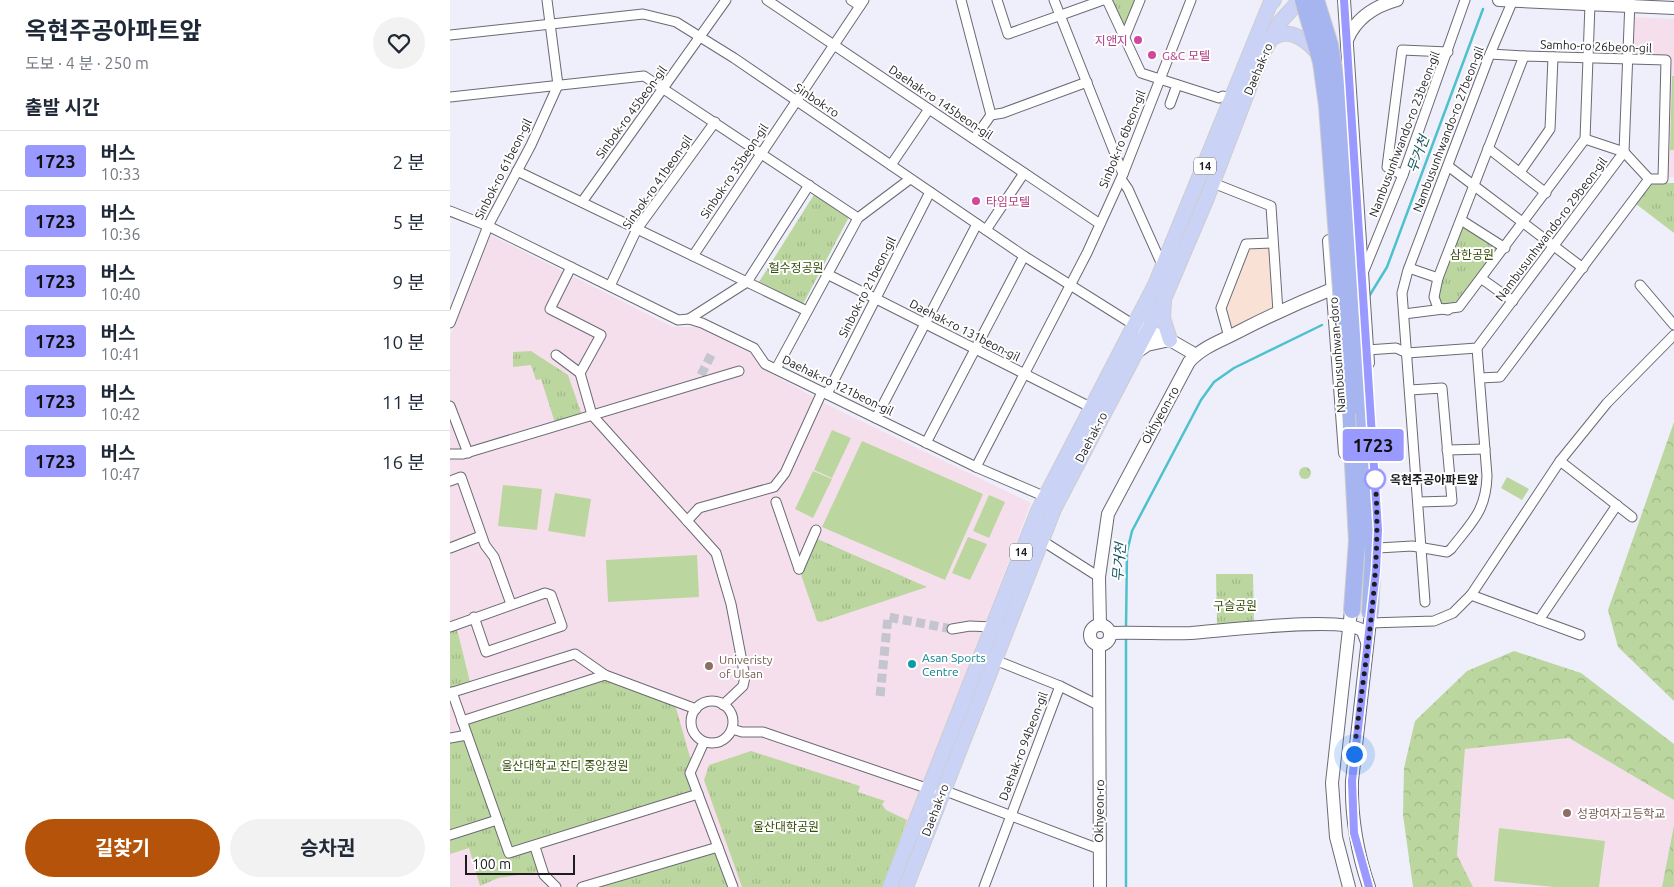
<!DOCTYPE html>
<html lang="ko">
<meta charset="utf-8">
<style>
:root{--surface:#fff;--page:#f2f2f3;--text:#1f2937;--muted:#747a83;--line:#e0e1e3;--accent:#b45309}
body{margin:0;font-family:Ubuntu,"Noto Sans KR",sans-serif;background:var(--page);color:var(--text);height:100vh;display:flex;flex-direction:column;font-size:19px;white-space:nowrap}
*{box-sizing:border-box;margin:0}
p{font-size:16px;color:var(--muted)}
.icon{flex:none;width:28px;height:28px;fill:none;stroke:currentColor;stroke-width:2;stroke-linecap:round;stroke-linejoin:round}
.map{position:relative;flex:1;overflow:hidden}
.panel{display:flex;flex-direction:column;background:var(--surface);width:450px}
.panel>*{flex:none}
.badge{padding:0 10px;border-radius:4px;font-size:18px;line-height:32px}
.scale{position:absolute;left:15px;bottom:12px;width:110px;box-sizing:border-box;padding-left:5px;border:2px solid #1d1d21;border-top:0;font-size:14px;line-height:18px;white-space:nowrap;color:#1d1d21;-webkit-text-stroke:4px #fefefe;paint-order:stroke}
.you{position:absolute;width:25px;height:25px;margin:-12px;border:4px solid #fff;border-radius:50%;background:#1a73e8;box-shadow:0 0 0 8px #1a73e833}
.map>.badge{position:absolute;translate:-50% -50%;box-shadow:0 0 0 2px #fff}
h2{padding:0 25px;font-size:19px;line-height:45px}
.round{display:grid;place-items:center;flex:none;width:52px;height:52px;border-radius:26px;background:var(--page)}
.headline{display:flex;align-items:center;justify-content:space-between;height:85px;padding:0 25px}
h1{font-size:24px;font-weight:700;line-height:38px}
.cta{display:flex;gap:10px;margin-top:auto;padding:10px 25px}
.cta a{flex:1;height:58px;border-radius:30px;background:var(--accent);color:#fff;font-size:20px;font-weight:700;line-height:58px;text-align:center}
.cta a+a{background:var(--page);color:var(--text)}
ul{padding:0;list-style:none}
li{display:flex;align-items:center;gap:15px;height:60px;padding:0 25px;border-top:1px solid var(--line)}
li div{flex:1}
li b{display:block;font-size:19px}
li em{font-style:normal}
li .badge{min-width:55px;font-weight:700;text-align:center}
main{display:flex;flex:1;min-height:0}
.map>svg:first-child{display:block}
.commercial{fill:#f9e1d6}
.education{fill:#f6dfec}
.grass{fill:url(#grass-tufts)}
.forest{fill:url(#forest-crowns)}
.pitch{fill:#bcd69f}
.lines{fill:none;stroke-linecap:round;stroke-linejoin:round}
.stream{stroke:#4dc1cc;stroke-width:2.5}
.street-tunnel{stroke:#c5c5cf;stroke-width:9;stroke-dasharray:9 4.5;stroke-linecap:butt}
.street-casing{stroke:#6a6a74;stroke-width:11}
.secondary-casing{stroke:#6a6a74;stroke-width:14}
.primary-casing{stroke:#cdcdce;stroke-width:16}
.highway-casing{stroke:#cdcdce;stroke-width:18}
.street{stroke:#fff;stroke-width:9}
.secondary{stroke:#fff;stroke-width:12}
.primary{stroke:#cad3f5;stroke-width:14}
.highway{stroke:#a6b5ef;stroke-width:16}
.highway-bridge-casing{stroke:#cdcdce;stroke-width:18;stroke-linecap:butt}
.highway-bridge{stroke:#a6b5ef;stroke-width:16}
.line-casing{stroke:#fff;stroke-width:11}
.line{stroke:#99f;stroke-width:8}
.walk{stroke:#1d1d21;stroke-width:5;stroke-dasharray:0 9}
.hotel-dot{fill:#d1479c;stroke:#fefefe;stroke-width:2}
.stop-dot{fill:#fff;stroke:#99f;stroke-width:2.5}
.culture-dot{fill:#0f9aa8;stroke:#fefefe;stroke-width:2}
.education-dot{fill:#8d6e63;stroke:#fefefe;stroke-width:2}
.labels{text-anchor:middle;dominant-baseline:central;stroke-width:4;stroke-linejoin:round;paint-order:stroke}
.shield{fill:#fefefe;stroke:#606063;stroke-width:1}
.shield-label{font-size:11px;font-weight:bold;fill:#1d1d21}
.hotel-label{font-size:12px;fill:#b23c85;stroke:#fefefe;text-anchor:start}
.street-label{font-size:12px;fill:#1d1d21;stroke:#fefefe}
.park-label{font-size:12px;fill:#354e09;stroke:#fefefe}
.stop-label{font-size:12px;font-weight:bold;fill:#1d1d21;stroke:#fefefe;text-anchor:start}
.culture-label{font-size:12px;fill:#0d838f;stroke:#fefefe;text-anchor:start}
.education-label{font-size:12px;fill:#785e54;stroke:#fefefe;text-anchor:start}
.water-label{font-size:14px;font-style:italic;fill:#16585e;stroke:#fefefe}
</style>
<main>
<section class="panel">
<div class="headline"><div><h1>옥현주공아파트앞</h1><p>도보 · 4 분 · 250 m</p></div><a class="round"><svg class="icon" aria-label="heart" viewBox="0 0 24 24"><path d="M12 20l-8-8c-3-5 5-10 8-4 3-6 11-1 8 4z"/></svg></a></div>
<h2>출발 시간</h2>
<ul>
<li><span class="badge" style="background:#99f;color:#111">1723</span><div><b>버스</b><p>10:33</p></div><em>2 분</em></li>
<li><span class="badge" style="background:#99f;color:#111">1723</span><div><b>버스</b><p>10:36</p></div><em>5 분</em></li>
<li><span class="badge" style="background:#99f;color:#111">1723</span><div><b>버스</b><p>10:40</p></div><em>9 분</em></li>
<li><span class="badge" style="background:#99f;color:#111">1723</span><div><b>버스</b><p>10:41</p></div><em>10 분</em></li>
<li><span class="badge" style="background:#99f;color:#111">1723</span><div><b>버스</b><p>10:42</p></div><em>11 분</em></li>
<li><span class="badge" style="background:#99f;color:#111">1723</span><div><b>버스</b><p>10:47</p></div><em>16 분</em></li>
</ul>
<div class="cta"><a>길찾기</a><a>승차권</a></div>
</section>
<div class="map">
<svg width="1224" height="887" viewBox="0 0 1224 887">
<defs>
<pattern id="grass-tufts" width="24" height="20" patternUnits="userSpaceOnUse" patternTransform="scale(1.25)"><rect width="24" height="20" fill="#bcd69f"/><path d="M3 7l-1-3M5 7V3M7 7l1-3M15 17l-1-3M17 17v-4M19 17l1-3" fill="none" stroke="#a1b789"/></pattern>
<pattern id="forest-crowns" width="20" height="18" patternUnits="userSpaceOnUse" patternTransform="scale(1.25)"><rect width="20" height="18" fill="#bcd69f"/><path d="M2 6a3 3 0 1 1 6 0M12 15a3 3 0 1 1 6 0" fill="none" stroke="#a1b789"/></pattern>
</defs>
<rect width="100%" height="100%" fill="#efeffb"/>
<path class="commercial" d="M819,246L822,310L780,333L774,306L797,247Z"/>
<g class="education">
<path d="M1182,17L1224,19V177H1215L1218,59L1180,57Z"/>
<path d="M41,235L223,327H248L302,354L313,369L378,405L581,503L435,887H0V336Z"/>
<path d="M1119,738L1224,800V825L1212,887H1023L1007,855L1015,749Z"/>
</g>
<g class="grass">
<path d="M657,0H690L674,39Z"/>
<path d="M1201,183H1224V233L1186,204Z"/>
<path d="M365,193L399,217L353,304L309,282Z"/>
<path d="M1011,220L1055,248L1009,307L988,308V278Z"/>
<path d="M81,351L118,375L133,418L106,426L91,379L86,380L81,365L63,367V352Z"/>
<circle cx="855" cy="473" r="6"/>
<path d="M363,537L477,587L371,622L367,621L349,569Z"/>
<path d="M766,574H803L804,625H767Z"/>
<path d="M6,625L21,686L0,693V627Z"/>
<path d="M155,675L224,701L240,757L246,759L240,773L248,794L59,853L12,721Z"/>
<path d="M16,736L45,817L0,833V740Z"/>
<path d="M301,751L410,786L408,792L435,801L432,804L436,810L457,820L433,887H292L254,780L259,765Z"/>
<path d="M46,823L59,856L82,849L89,872L48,878L30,886L19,848L0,854V839Z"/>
<path d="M264,852L278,887H144Z"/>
</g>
<g class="forest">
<path d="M1224,422V701L1168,647L1158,610Z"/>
<path d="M1064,651L1131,673L1224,744V800L1119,738L1015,749L1007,855L1023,887H963L953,815L954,768L965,721L1017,671Z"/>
<path d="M1224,825V887H1212Z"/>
</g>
<g class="pitch">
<path d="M1222,76H1224V150H1220Z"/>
<path d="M382,430L401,438L382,478L364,470Z"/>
<path d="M412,441L533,494L495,580L372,527Z"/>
<path d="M363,471L382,479L363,518L345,509Z"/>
<path d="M1057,477L1079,489L1072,500L1051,488Z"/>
<path d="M53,485L92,489L87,530L48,526Z"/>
<path d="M105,493L141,499L135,537L98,531Z"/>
<path d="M539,495L555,502L539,538L523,531Z"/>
<path d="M518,537L537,544L520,580L502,573Z"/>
<path d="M247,555L249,597L158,602L156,560Z"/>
<path d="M1049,828L1155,841L1149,887H1104L1044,881Z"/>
</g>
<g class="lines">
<g class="stream">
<path d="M918,298L937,267L1033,9"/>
<path d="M676,628L677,552L682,531L751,400L764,382L784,368L872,325"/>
<path d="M676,887V636"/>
</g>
<g class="street-tunnel">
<path d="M251,375L262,353"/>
<path d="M430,696L438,617L502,629"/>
</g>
<defs>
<g id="street">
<path d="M317,0L650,224"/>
<path d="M401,0L410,6"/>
<path d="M511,0L541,115L524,139"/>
<path d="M547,0L558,34L653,0"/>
<path d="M604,0L673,174"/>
<path d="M657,0L691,73L769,98L773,96L782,100"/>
<path d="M0,35L193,14L226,22L284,58L574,256L684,325"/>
<path d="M674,39L690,0"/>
<path d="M1040,54L1074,56"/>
<path d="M0,97L194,76L408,218"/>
<path d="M720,104L727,85"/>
<path d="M541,115L553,113L637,82"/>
<path d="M1135,139L1174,152L1199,179"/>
<path d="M1038,148L1096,193"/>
<path d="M441,165L479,109"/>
<path d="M998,166L1133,268"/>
<path d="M67,171L357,311"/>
<path d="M1070,172L1100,129L1103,57"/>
<path d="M953,175L937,167L952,50L998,52"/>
<path d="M671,179L678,189L713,267"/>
<path d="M763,183L821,206L828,312"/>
<path d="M132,202L276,0"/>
<path d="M0,211L38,226L228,320L239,319L252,323L304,348L315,364L526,467L598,498"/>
<path d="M1011,220L1055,248"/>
<path d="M536,230L574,173"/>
<path d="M243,256L414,0"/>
<path d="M121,267L100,309L151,335L130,373L142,415L266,553L281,604L295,677L293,686L273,705"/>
<path d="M959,268L988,278"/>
<path d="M913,273L953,175L1015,0"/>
<path d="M377,274L642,408"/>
<path d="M1032,279L1063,301"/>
<path d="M1190,285L1224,325"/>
<path d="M160,286L187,229L265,122"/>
<path d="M998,310L988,308L984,297L988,278L1074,56L1216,60L1213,179H1199L1050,377L1030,378"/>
<path d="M954,314L1009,307L1135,139L1140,4"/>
<path d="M239,319L297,282L359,185"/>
<path d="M0,323L38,226L81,145L108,85L97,0"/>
<path d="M779,337L771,308L796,244L823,243"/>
<path d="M917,350L946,348L957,353L1027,348L1174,152L1180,1"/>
<path d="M106,355L130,373"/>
<path d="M326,369L408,218L460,179"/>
<path d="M960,390L992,388L1002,501L969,502"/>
<path d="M377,394L480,192"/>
<path d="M0,406L18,453"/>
<path d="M426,418L527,224"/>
<path d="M476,443L574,256"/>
<path d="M997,450L1035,449"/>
<path d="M0,454H13L289,371"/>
<path d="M1110,461L1182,517"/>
<path d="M526,467L637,253L673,174L741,0"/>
<path d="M0,481L11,477L35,545L44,557L61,604"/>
<path d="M326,502L349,569"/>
<path d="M237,521L249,508L324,487L335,473L372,392"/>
<path d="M591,540L649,577"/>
<path d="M0,548L31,536"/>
<path d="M928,548L962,546L997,552L1001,549C1022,522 1036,511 1037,476L1027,348"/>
<path d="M349,569L366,530"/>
<path d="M1021,595L1130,635"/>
<path d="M975,602L952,293L958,270L1040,54L1063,0"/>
<path d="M1089,620L1167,505"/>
<path d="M919,623L984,621L1003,613L1021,595L1110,461L1157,403L1224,335"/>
<path d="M0,627L95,593L101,595L112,626L36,652L24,617"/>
<path d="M502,629L520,626L542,627"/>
<path d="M545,660L610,686L650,706"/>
<path d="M2,692L59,853L248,794"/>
<path d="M0,693L125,654L155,675L246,709"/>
<circle cx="262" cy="722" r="21"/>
<path d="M12,721L155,675"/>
<path d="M282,729L292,732H313L482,790"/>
<path d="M0,738L17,735"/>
<path d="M254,742L240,773L283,887"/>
<path d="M493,790L649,849"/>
<path d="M0,835L47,820"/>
<path d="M85,847L94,875L106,887"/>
<path d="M132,887L268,847"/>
<path d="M534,887L610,686"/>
</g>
<g id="secondary">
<path d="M894,0L918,363"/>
<path d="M1049,0L1224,8"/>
<path d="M897,40C906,18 925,6 947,0"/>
<path d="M879,241L895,453"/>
<path d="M690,327L720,340L746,355"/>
<path d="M687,352L697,345L720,340"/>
<path d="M650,624L649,577L658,514L739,362C752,347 771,341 788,332C819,316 850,302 882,289"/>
<circle cx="650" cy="635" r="10"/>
<path d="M660,633C687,632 714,634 741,633C771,631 895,615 913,631L917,642"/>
<path d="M649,645L650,887"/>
<path d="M899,887L886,837L882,783L902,602"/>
<path d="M919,887C907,852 901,818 902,781L922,603"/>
</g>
<g id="primary">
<path d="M818,42C835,25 853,37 866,51"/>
<path d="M714,302L713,318L720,340"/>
<path d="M440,887L588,511L705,285L820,4L824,0"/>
<path d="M456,887L604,509L714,299L757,198L811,57L830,22L850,0"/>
</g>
<g id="highway">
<path d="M900,408L907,541L902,610"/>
<path d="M915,429L923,557L920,612"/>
</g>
</defs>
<use href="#street" class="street-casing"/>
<use href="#secondary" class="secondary-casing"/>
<use href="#primary" class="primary-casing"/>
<use href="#highway" class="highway-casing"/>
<use href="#street" class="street"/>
<use href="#secondary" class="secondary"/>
<use href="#primary" class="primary"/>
<use href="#highway" class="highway"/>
<defs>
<g id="highway-bridge">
<path d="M853,0L871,62L877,106L900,408"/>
<path d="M866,0L880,45L892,118L915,429"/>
</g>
</defs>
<use href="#highway-bridge" class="highway-bridge-casing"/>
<use href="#highway-bridge" class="highway-bridge"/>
</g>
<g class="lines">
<defs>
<path id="line" d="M894,0L928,530L926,571L902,781L904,833L919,887"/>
</defs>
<use href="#line" class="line-casing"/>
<use href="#line" class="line"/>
<path class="walk" d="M904,754C914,663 933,571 925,479"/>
</g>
<g class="hotel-dot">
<circle cx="688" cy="40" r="5"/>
<circle cx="702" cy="55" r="5"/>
<circle cx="526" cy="201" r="5"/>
</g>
<circle class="stop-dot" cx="925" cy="479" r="10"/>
<circle class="culture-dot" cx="462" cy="664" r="5"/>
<g class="education-dot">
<circle cx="259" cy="666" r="5"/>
<circle cx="1117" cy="813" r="5"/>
</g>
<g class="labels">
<g class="shield">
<rect x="744" y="157.5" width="22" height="17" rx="4"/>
<rect x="560" y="543.5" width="22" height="17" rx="4"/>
</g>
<g class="shield-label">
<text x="755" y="166">14</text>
<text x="571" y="552">14</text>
</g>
<g class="hotel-label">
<text x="678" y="40" text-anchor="end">지앤지</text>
<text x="712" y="55">G&amp;C 모텔</text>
<text x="536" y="201">타임모텔</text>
</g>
<g class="street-label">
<text transform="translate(1146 46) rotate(2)">Samho-ro 26beon-gil</text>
<text transform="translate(808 69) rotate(-67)">Daehak-ro</text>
<text transform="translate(367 100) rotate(34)">Sinbok-ro</text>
<text transform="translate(491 102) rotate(34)">Daehak-ro 145beon-gil</text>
<text transform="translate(181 112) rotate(-54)">Sinbok-ro 45beon-gil</text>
<text transform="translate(998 129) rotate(-69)">Nambusunhwando-ro 27beon-gil</text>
<text transform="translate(954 134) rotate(-69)">Nambusunhwando-ro 23beon-gil</text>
<text transform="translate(672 139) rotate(-68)">Sinbok-ro 6beon-gil</text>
<text transform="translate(53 169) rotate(-63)">Sinbok-ro 61beon-gil</text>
<text transform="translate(284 171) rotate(-56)">Sinbok-ro 35beon-gil</text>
<text transform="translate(207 182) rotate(-55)">Sinbok-ro 41beon-gil</text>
<text transform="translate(1101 229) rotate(-53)">Nambusunhwando-ro 29beon-gil</text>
<text transform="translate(417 287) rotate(-63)">Sinbok-ro 21beon-gil</text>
<text transform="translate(515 330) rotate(27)">Daehak-ro 131beon-gil</text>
<text transform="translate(887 355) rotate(-94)">Nambusunhwan-doro</text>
<text transform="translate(388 385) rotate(26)">Daehak-ro 121beon-gil</text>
<text transform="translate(710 415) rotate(-61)">Okhyeon-ro</text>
<text transform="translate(641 437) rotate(-62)">Daehak-ro</text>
<text transform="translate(573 746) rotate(-69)">Daehak-ro 94beon-gil</text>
<text transform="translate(485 810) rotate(-69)">Daehak-ro</text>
<text transform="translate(649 811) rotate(-89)">Okhyeon-ro</text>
</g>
<g class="park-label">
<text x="1022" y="254">삼한공원</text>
<text x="346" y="267">헐수정공원</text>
<text x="785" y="605">구슬공원</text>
<text x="115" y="765">울산대학교 잔디 중앙정원</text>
<text x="336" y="826">울산대학공원</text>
</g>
<g class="stop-label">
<text x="940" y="479">옥현주공아파트앞</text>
</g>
<g class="culture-label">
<text x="472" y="657">Asan Sports<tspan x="472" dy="14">Centre</tspan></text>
</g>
<g class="education-label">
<text x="269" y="659">Univeristy<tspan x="269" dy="14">of Ulsan</tspan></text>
<text x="1127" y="813">성광여자고등학교</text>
</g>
<g class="water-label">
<text transform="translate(968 154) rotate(-70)">무거천</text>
<text transform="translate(669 562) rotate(-85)">무거천</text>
</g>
</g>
</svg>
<div class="scale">100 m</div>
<div class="you" style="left:904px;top:754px"></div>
<b class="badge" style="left:923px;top:445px;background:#99f;color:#111">1723</b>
</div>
</main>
